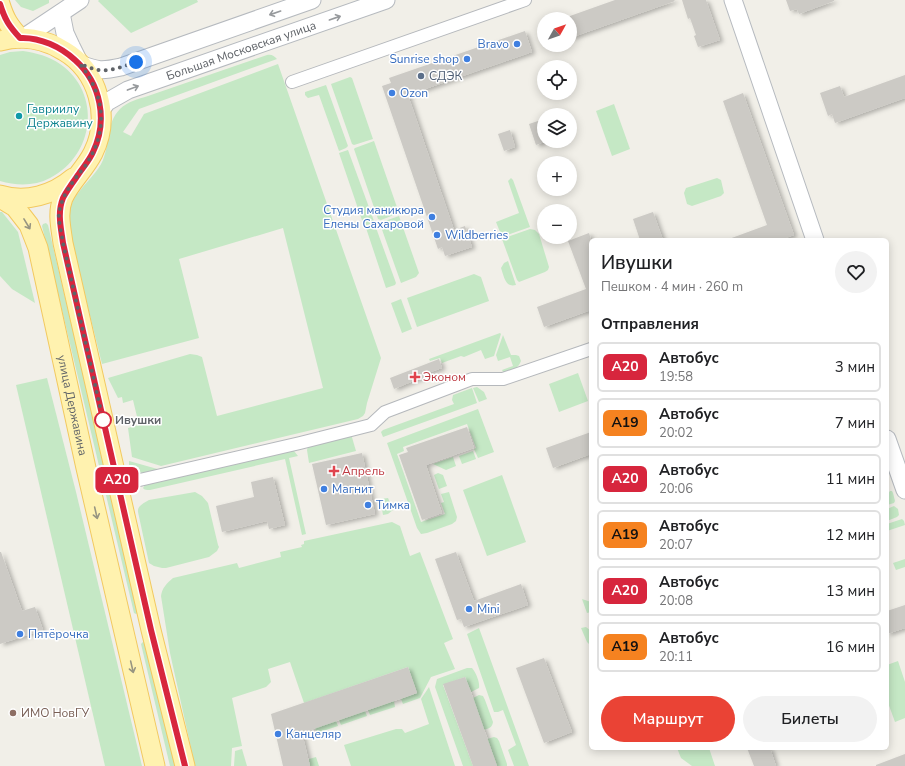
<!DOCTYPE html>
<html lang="ru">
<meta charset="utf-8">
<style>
:root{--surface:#fff;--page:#f2f2f2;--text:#202124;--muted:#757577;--line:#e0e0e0;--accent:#ea4335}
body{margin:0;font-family:"Nunito Sans",sans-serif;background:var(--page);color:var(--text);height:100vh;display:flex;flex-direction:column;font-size:15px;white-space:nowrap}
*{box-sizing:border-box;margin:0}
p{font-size:13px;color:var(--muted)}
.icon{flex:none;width:22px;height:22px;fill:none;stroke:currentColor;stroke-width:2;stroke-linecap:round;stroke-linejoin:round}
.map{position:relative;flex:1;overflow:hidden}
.details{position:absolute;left:589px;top:238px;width:300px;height:512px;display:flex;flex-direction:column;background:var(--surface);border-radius:6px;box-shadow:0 2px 10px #0003}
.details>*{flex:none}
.badge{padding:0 8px;border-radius:6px;font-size:14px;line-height:26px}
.needle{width:26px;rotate:50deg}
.fabs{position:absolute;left:537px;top:12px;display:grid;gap:8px}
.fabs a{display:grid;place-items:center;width:40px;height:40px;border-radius:50%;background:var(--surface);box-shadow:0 2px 10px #0003;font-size:20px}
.you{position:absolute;width:20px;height:20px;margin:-10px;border:3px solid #fff;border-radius:50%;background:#1a73e8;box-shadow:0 0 0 6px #1a73e833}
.map>.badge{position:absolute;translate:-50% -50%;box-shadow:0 0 0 2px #fff}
h2{padding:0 12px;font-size:15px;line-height:36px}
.round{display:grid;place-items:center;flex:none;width:42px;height:42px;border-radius:21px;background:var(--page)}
.headline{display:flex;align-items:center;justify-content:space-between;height:68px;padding:0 12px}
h1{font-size:19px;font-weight:600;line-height:30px}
.primary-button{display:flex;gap:8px;margin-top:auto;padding:8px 12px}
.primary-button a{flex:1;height:46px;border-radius:24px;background:var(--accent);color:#fff;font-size:16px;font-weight:600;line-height:46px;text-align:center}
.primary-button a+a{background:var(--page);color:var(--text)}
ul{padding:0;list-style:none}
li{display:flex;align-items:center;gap:12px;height:50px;margin:0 8px 6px;padding:0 4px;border:2px solid var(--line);border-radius:6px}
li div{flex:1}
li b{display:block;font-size:15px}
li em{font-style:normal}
li .badge{min-width:44px;font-weight:700;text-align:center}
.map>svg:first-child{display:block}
.green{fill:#c5e8c5}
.building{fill:#cccac5;filter:url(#shadow)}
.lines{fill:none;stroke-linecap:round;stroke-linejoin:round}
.street-casing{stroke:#b5b8bc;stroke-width:14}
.secondary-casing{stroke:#b6babf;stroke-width:19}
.primary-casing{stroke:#f2c960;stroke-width:21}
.street{stroke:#fff;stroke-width:12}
.secondary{stroke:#fff;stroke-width:17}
.primary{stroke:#fff2af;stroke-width:19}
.oneway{stroke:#979a9d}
.oneway2{stroke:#979581}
.line-casing{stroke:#fff;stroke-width:9}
.line{stroke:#d7263d;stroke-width:6}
.walk{stroke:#5f6368;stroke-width:4;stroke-dasharray:0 7.2}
.shop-dot{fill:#3f7fe0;stroke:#fff;stroke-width:1.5}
.service-dot{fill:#5c6f8a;stroke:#fff;stroke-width:1.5}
.culture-dot{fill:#0f9aa8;stroke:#fff;stroke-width:1.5}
.health-dot{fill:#e0444e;stroke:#fff;stroke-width:1.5}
.stop-dot{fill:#fff;stroke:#d7263d;stroke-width:2}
.education-dot{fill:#8d6e63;stroke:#fff;stroke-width:1.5}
.labels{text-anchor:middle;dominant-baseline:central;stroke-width:3;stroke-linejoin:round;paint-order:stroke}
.shop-label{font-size:12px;fill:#366cbe;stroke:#fff;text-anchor:start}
.street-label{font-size:12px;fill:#5f6368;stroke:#fff}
.service-label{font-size:12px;fill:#4e5e75;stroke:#fff;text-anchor:start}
.culture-label{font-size:12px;fill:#0d838f;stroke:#fff;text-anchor:start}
.health-label{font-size:12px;fill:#be3a42;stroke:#fff;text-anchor:start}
.stop-label{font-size:12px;font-weight:bold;fill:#5f6368;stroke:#fff;text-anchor:start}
.education-label{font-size:12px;fill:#785e54;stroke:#fff;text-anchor:start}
</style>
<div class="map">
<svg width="905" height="766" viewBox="0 0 905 766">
<defs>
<filter id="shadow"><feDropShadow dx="3.5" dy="2" stdDeviation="2" flood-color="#0004"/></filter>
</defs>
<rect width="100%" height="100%" fill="#f1efe8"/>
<g class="green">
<path d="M15,0H49V3L33,11L21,7Z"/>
<path d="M99,0H197L198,2L131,33L98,1Z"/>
<path d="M23,51C36,53 49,56 60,64C102,93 95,155 50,178C35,186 17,186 0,181V55L10,52Z"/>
<path d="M267,55C272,54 274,56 277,59L139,109L123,132L131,136L144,114L278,64L381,358L367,403L365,413L363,416L358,419L161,466L132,457L128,428L139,425L133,400L123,403L122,397L118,398L108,378L190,354L197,355L202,357L217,416L323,388L283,228L179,259L199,338L102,364L66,219C69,209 72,200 79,192C86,182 98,172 103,160C110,143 106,123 120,109C127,102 138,99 148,96Z"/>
<path d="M350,77L352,78L373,139L354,145L352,144L331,84Z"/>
<path d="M326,85L348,146L346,148L339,151L319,95L308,98L305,95V92Z"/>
<path d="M614,104L630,149L612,156L596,111Z"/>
<path d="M374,141L399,213L381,220L378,219L354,149L355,148Z"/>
<path d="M348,150L374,221L373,223L364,226L339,153Z"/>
<path d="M511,178L513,180L530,227L502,237L496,222L519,213L508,181Z"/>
<path d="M717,178L721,180L724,193L721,196L692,206L687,204L684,193L686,188Z"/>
<path d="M0,212H2L18,232L35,303L12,289L0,276Z"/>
<path d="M399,216L419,273L416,277L401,283L380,224L382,222Z"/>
<path d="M46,223L48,225L139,612L136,614L134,613L42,226L43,224Z"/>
<path d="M375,225L396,283L395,285L386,288L366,228Z"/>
<path d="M530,229L535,230L539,234L549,267L548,270L545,272L519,282L517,280L502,239Z"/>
<path d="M508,261L516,285C505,288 504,276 501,268L504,263Z"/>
<path d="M474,274L481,277L489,301L417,327L407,298Z"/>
<path d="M401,299L412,329L402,333L391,303Z"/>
<path d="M500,333L501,334L494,356L485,359L481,350L464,357L461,356L442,363L440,358L430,361L429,359Z"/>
<path d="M503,335L511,355H516L519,356L521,361C518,369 511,371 504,373L502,370L513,366L510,357L498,361L496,355Z"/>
<path d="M578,373L588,401L559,412L549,384Z"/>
<path d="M47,378L76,492L142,766H105L16,385Z"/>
<path d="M477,387L484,392L487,399L479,402L473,388Z"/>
<path d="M472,388L477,403L383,437L381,432L383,430L454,404L452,400L453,395Z"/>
<path d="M478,409L494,452L478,458L474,449L476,448L467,424L403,447L404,451L397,454L421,522L445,514L441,503L444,502L441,494L449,492L457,517L456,521L452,524L427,533L421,534L417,528L387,443Z"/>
<path d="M351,434L356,451L309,463L307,450L308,446Z"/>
<path d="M290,450L294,451L298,456L289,458L306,534L302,535L285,459L150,490C147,490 144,490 143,488L145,485Z"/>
<path d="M473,451L476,459L462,464L459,456Z"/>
<path d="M453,457L456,466L446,470L433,464Z"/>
<path d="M129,461L161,470C150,472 137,477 129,466Z"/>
<path d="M438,473L443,475L447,486L439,489L434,475Z"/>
<path d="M502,475L526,542L487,556L463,490Z"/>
<path d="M890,491H892L893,493L895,501L894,503L887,505V495Z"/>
<path d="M195,492L202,496L208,503L218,545L219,547L217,551L209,557L166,568H162L154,566L149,563L138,512C137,506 144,503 149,500Z"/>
<path d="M388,498L393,510L388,514L383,515L380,499Z"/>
<path d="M894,506L898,509L899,515L897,517L887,521V509Z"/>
<path d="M902,519L904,521L905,525L887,531V524Z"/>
<path d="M392,522L400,526L410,556L420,552L453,639L444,643L455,669L431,677L420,698L403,704L401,699L417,693L408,667L304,703L290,662L268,669L271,682L266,687L232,698L242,746L232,748L231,766H195L170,653L161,596C162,588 167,583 173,578L237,563L239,568L281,557L280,552L302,547L301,545L304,544V541Z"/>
<path d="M905,559V567L896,570L893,563Z"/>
<path d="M582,599L591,602V612L587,613Z"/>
<path d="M586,627L591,631V646L587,642L581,628Z"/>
<path d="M479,628L529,766H514L508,750L516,745L503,710L498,712H494L467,634Z"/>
<path d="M143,642H145L147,644L175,766H170L141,644Z"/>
<path d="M898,661L905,682V718L895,722L887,700V665Z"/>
<path d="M467,668H472C476,673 480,682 479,688L471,692L465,677L443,685L473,766H463L435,687L437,679Z"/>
<path d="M429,687L455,766H351L344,745L396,729H402L405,733L429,724L421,699Z"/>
<path d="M479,695L483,696L485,700L493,722C492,728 489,728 484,730L473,698Z"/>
<path d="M394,701L395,707L370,715L368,710Z"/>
<path d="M365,711L367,716L341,725L339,720Z"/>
<path d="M336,721L338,726L317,733L315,728Z"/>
<path d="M494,737L497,738L499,741L507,764V766H497L487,739Z"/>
<path d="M677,748H709L715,766H692L681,758Z"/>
<path d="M242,749L247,766H234L235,751Z"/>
<path d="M316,757L319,766H310L309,759Z"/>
</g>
<g class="building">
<path d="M615,0H674L675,1L570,38V16Z"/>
<path d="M682,0H706L720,40L698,47L694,36L696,35L690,18L688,19Z"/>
<path d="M786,0H834V1L799,14L797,9L790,11Z"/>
<path d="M525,31L532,52L408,95L454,230L465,226L472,247L445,256L442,247L438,249L382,86L391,83L389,78Z"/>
<path d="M905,75V98L835,123L832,114L828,116L820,93L840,86L844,97Z"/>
<path d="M743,93L794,235L780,240H730L729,239L767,225L723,101Z"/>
<path d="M544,119V142L536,145L529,124Z"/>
<path d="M510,130L515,147L504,151L498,134Z"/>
<path d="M653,212L663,240H640L633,219Z"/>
<path d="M589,233L591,240V310L544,327L537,307L586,289L568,241Z"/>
<path d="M439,359L442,368L422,375L423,377L394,389L390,378Z"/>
<path d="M467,427L474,448L426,465L442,513L422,520L399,455L408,452L406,448Z"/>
<path d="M591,432V454L553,468L546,448Z"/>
<path d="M362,453L375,514L326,525L312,464Z"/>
<path d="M273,477L285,525L269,529L267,521L222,532L216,506L254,497L251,482Z"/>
<path d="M0,552H1L22,611L35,607L43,630L0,644Z"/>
<path d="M456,552L474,601L521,584L528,605L464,627L461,619L457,620L435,559Z"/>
<path d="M905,605V628L887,634V611Z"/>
<path d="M544,658L572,732L544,743L516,668Z"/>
<path d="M408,667L417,693L302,733L310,766H283L271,714Z"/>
<path d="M465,677L471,692L497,766H473L443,684Z"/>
<path d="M747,748H770L776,766H754Z"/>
<path d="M905,754V766H876V765Z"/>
</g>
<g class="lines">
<defs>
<g id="street">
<path d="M292,82L525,0"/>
<path d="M118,485L300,443L371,425L385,412L472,379H503L591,349"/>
</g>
<g id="secondary">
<path d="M733,0L815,240"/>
<path d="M61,13L65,33L71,46L80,64C98,71 102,71 121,67L312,0"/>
<path d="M23,38L80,0"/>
<path id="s1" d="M101,110L107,102L128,90L386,0"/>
<path d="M887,439L905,490"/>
</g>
<g id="primary">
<path d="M0,4C5,20 9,26 20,38"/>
<path d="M0,41C22,35 45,39 64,51C98,71 111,117 93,153C85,169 71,181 63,198C57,213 61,228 63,243L151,630L185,766"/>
<path d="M0,195C26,203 53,195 73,178"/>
<path id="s2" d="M0,198L15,207L29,225L38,248L86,468L155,766"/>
</g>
</defs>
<use href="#street" class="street-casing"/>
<use href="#secondary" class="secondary-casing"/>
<use href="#primary" class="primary-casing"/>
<use href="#street" class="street"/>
<use href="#secondary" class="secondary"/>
<use href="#primary" class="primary"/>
</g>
<defs><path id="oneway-shaft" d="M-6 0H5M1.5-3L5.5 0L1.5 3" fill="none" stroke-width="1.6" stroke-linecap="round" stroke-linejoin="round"/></defs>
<g class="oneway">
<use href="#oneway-shaft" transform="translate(275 13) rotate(161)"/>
<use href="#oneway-shaft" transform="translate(335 18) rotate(-19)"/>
<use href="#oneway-shaft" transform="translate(133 88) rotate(-20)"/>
</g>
<g class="oneway2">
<use href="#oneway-shaft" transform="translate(27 224) rotate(59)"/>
<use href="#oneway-shaft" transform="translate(96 513) rotate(77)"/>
<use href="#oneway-shaft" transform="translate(132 667) rotate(77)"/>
</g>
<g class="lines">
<defs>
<path id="line" d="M0,4C5,20 9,26 20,38C40,37 61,47 75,60C101,83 108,121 93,152C89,161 83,167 78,175C73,182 67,190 63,198C57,213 61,228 63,243L151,630L185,766"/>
</defs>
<use href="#line" class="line-casing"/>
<use href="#line" class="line"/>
<path class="walk" d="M103,420L63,243C62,235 58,220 59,213C61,199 70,185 78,175C81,171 85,167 87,163C109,129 104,94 80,64C86,66 92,69 98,70C111,72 124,66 136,62"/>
</g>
<g class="shop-dot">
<circle cx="517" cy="44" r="4"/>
<circle cx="467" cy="59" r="4"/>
<circle cx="392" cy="93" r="4"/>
<circle cx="432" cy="217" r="4"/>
<circle cx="437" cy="235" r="4"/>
<circle cx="324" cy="489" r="4"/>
<circle cx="368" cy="505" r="4"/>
<circle cx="469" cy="609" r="4"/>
<circle cx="20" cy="634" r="4"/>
<circle cx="278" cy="734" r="4"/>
</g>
<circle class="service-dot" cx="421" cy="76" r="4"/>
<circle class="culture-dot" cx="19" cy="116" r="4"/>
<g class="health-dot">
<path d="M413 371h4v4h4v4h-4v4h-4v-4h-4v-4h4z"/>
<path d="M332 465h4v4h4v4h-4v4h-4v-4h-4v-4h4z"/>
</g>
<circle class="stop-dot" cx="103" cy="420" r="8"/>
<circle class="education-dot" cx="13" cy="713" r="4"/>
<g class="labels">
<g class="shop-label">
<text x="509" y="44" text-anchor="end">Bravo</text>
<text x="459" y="59" text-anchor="end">Sunrise shop</text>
<text x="400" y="93">Ozon</text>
<text x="424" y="210" text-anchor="end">Студия маникюра<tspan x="424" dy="14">Елены Сахаровой</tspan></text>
<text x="445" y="235">Wildberries</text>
<text x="332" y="489">Магнит</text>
<text x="376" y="505">Тимка</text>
<text x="477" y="609">Mini</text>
<text x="28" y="634">Пятёрочка</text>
<text x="286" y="734">Канцеляр</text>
</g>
<g class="street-label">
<text stroke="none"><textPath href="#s1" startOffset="154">Большая Московская улица</textPath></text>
<text stroke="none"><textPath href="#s2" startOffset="226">улица Державина</textPath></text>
</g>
<g class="service-label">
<text x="429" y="76">СДЭК</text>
</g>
<g class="culture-label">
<text x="27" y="109">Гавриилу<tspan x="27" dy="14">Державину</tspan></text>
</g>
<g class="health-label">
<text x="423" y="377">Эконом</text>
<text x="342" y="471">Апрель</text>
</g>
<g class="stop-label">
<text x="115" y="420">Ивушки</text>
</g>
<g class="education-label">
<text x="21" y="713">ИМО НовГУ</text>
</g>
</g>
</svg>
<div class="fabs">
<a><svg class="needle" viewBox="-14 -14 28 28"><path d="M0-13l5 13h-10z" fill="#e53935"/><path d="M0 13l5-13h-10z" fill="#757577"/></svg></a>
<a><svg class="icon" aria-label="locate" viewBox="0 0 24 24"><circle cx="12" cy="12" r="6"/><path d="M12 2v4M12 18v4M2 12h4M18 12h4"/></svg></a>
<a><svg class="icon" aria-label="layers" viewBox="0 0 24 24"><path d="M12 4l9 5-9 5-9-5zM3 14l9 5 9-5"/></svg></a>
<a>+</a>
<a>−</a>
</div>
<div class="you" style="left:136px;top:62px"></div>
<b class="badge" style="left:117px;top:480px;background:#d7263d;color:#fff">А20</b>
<section class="details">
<div class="headline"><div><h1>Ивушки</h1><p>Пешком · 4 мин · 260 m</p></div><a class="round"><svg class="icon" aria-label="heart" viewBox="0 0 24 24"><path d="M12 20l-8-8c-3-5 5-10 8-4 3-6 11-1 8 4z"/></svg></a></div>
<h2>Отправления</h2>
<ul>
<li><span class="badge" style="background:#d7263d;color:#fff">А20</span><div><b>Автобус</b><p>19:58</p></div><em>3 мин</em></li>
<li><span class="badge" style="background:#f58220;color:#111">A19</span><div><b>Автобус</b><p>20:02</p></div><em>7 мин</em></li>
<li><span class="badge" style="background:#d7263d;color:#fff">А20</span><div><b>Автобус</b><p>20:06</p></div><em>11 мин</em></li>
<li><span class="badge" style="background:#f58220;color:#111">A19</span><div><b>Автобус</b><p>20:07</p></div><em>12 мин</em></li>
<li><span class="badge" style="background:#d7263d;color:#fff">А20</span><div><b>Автобус</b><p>20:08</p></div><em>13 мин</em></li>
<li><span class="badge" style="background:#f58220;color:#111">A19</span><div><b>Автобус</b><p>20:11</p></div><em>16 мин</em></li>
</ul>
<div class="primary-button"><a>Маршрут</a><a>Билеты</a></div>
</section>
</div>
